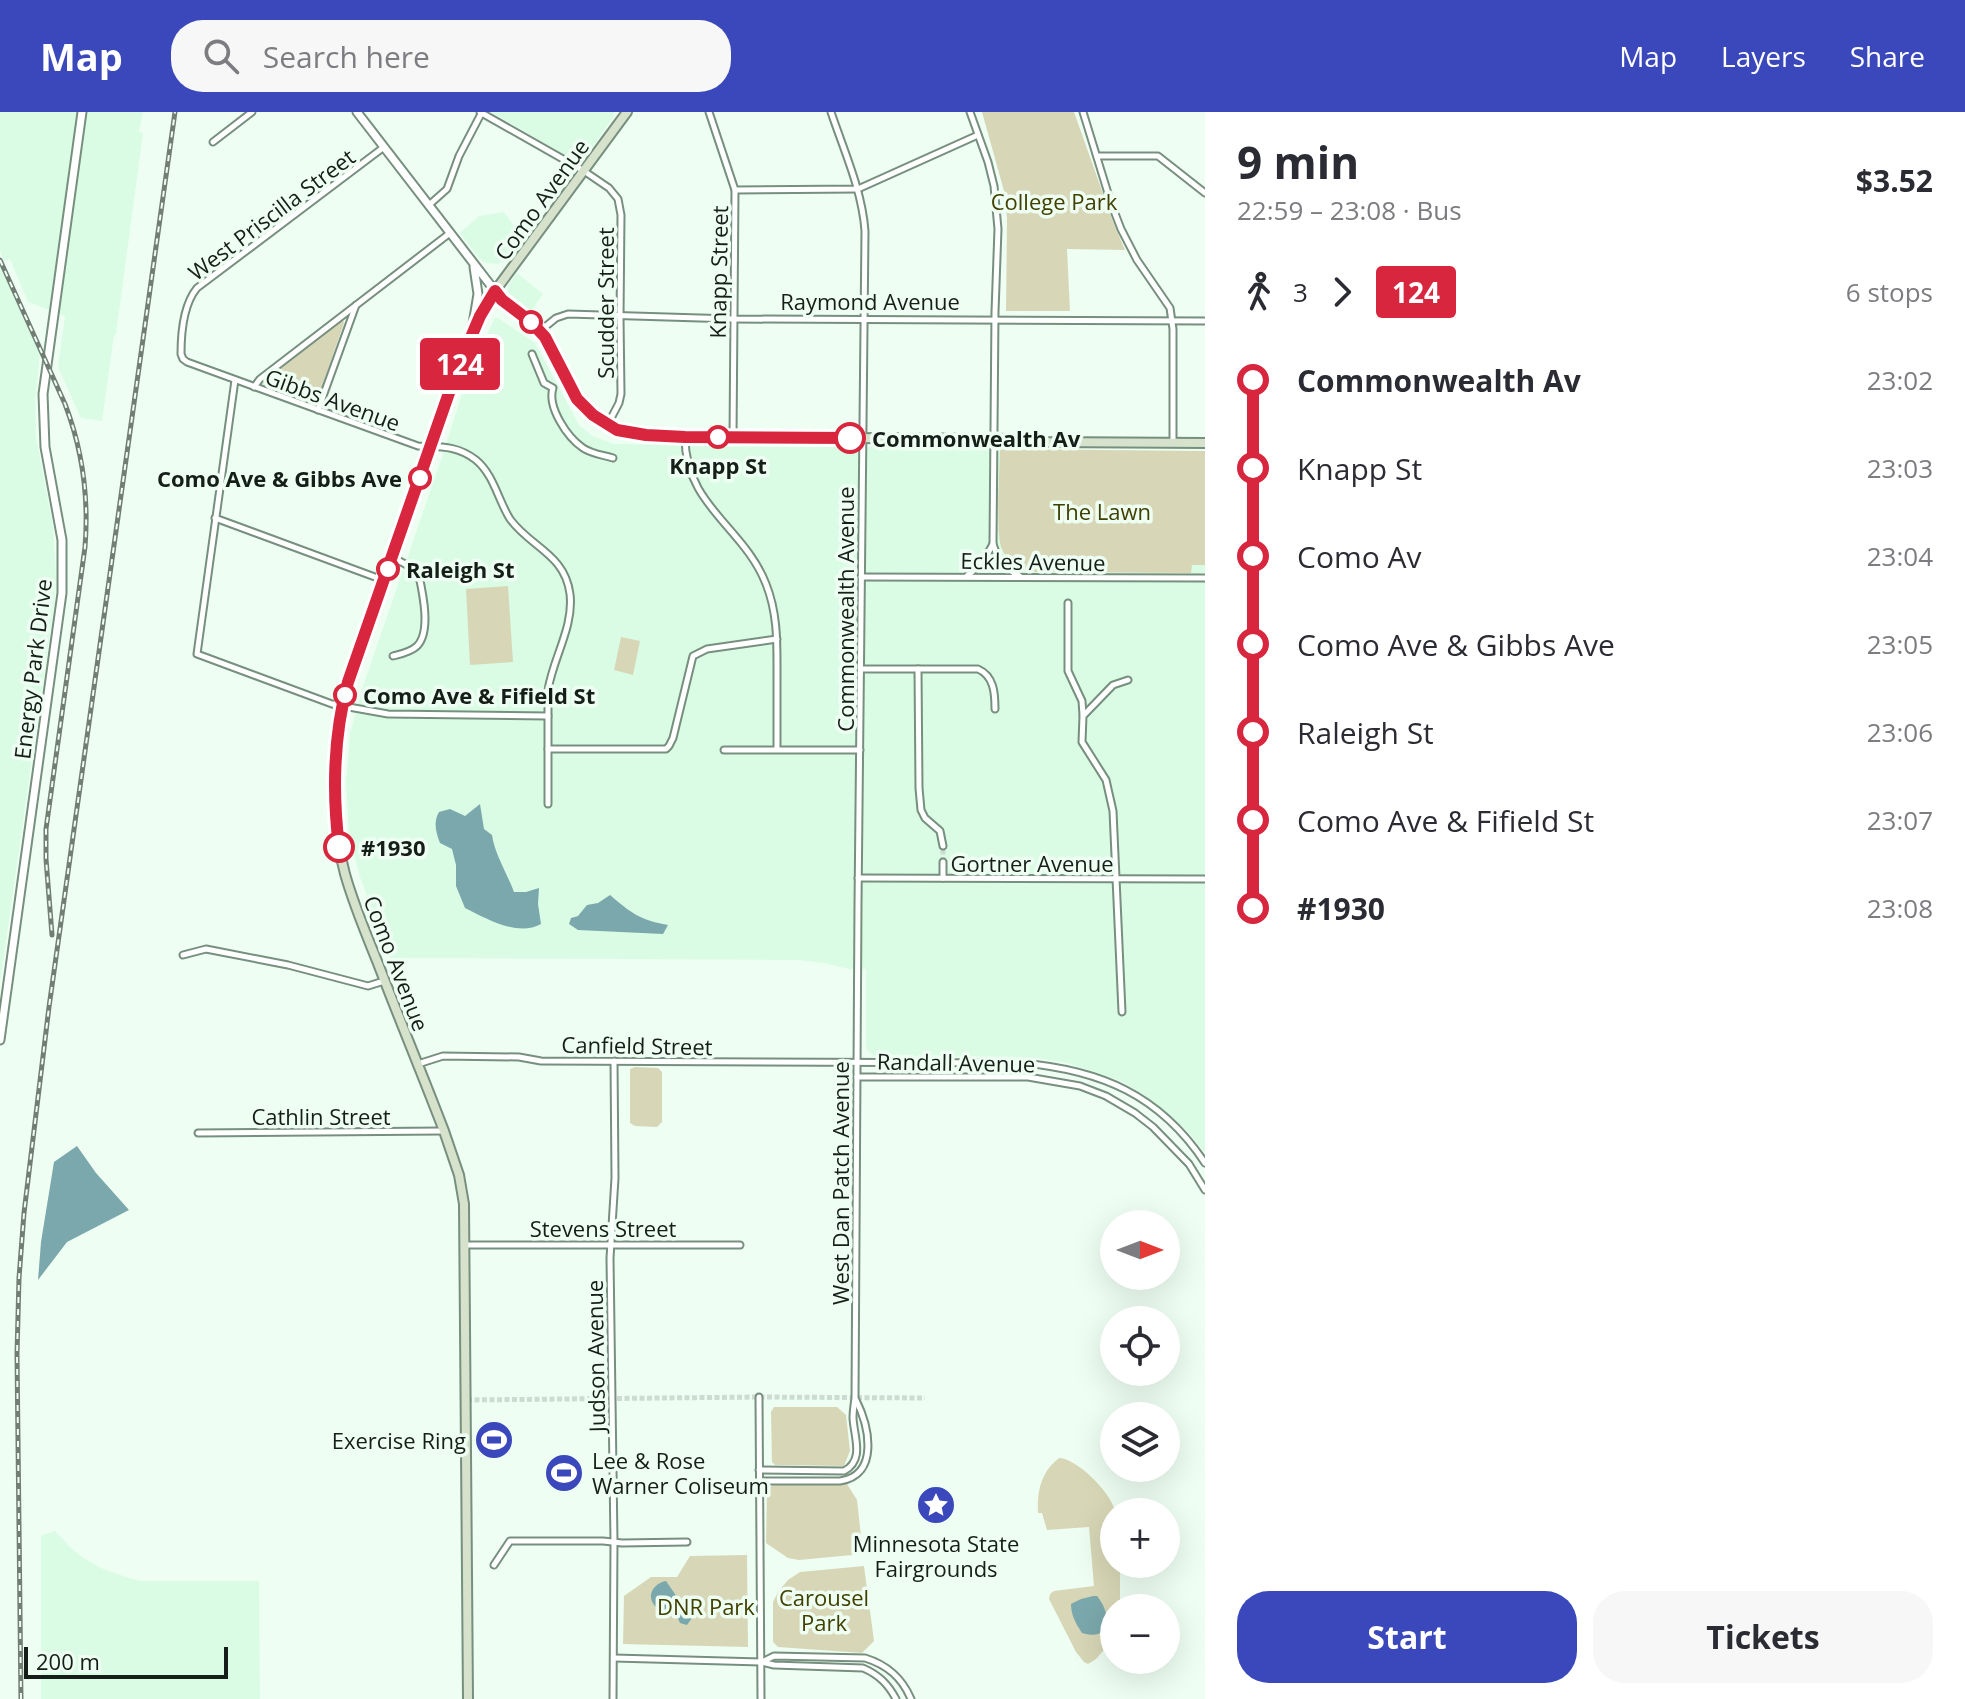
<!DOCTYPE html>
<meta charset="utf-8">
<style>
:root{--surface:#fff;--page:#f7f7f7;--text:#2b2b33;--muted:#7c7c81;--accent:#3a48bb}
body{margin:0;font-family:"Open Sans",sans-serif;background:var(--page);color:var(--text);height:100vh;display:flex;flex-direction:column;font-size:30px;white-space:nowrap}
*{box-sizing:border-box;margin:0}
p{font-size:26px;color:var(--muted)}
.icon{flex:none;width:44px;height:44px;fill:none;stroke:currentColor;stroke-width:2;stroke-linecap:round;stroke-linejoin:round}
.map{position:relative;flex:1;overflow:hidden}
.side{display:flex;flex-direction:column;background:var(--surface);width:760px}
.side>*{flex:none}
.badge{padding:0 16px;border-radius:6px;font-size:28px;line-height:52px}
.needle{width:52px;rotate:90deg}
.controls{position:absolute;left:1100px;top:1098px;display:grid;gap:16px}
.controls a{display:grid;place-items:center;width:80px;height:80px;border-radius:50%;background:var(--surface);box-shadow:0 8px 32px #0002;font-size:40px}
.scale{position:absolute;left:24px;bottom:20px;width:204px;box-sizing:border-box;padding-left:8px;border:4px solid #151e18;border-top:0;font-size:22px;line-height:28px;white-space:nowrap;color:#151e18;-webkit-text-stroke:6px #eefef3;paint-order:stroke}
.map>.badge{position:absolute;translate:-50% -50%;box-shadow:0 0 0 4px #fff}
.legs{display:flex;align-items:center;gap:12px;height:88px;padding:0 32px;font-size:26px}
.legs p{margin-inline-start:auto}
.head{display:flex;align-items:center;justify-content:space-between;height:136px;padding:0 32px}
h1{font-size:44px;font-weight:700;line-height:60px}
.primary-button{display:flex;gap:16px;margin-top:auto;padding:16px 32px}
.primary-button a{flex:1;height:92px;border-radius:32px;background:var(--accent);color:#fff;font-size:32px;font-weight:700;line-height:92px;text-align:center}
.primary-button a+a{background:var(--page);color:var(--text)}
ul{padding:0 32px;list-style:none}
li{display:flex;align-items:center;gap:28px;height:88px;font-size:30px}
li i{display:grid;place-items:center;width:12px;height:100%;margin:0 10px;background:currentColor}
li i::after{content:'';width:20px;height:20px;margin:-10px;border:6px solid;border-radius:50%;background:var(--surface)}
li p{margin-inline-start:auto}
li:first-child i{background:linear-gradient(#0000 50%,currentColor 0)}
li:last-child i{background:linear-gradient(currentColor 50%,#0000 0)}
header{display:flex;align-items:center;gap:48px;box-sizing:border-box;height:112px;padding:0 40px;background:var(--accent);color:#fff}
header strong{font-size:38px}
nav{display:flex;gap:44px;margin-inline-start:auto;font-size:28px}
.search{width:560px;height:72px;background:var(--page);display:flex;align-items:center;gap:20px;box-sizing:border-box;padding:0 28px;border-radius:32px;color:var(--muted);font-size:30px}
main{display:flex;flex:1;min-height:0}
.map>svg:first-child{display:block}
.built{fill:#dafce4}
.green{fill:#d7d7b7}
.water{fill:#7ba8ac}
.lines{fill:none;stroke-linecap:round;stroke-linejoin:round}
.minor-tunnel{stroke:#cddcd2;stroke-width:5;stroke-dasharray:5 2.5;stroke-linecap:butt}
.minor-casing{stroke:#778f7e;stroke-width:9}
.tertiary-casing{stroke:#778f7e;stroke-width:11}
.secondary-casing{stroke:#778f7e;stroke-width:12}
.minor{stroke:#fff;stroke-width:5}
.tertiary{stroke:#fff;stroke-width:7}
.secondary{stroke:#d6e2cb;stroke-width:8}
.rail-casing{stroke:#717d75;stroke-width:5}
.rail{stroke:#eefef3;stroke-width:2;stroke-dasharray:6;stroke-linecap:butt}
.line-1-casing{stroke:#fff;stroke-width:18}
.line-1{stroke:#d7263d;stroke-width:12}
.stop-1-dot{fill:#fff;stroke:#d7263d;stroke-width:4}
.labels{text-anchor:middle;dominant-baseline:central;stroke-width:7;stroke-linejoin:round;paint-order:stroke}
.street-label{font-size:22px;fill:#151e18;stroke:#eefef3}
.park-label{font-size:22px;fill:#414000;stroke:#eefef3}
.stop-label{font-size:22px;font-weight:bold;fill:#151e18;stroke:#eefef3;text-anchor:start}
.poi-label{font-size:22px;fill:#151e18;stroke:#eefef3;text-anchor:end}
</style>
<header>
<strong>Map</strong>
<div class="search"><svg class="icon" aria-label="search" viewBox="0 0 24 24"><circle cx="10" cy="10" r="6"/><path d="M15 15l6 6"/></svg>Search here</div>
<nav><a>Map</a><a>Layers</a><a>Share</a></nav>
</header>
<main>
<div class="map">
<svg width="1205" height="1587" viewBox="0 0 1205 1587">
<rect width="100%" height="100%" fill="#eefef3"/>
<g class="built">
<path d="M0,0H143L139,20L143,21L116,222L114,223L102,309L81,306L58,255L65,204L28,190L10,147L4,149L0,139Z"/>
<path d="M491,0H614V4L585,46L581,50H577Z"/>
<path d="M504,100L525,129L508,148L497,152L486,151L479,146L460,121L479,104Z"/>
<path d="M0,149L40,241L35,292L36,326L53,414L56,466L54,493L0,871Z"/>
<path d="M517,161L543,182L531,199L508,180V174Z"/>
<path d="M495,206H498L535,231L579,313L592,324L614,332L1205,339V1041L1190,1022L1169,1002L1143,982L1121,969L1067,951L1038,946L999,945L874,944L867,938L866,934V857H849L824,851L799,848L390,846L360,765L349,724L346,671L350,622L363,574L441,348L469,260Z"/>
<path d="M55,1419L73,1438L85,1447L103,1457L132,1467L142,1469H259L260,1587H41V1424Z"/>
</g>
<g class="green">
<path d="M982,0H1074L1112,107L1125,138L1067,137L1070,199H1006L1007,106L1004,79Z"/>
<path d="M340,208H343L344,211L317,289L312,291L263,272L265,267Z"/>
<path d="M1000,337L1205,339V453H1192L1191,461L1037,460C1021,459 1008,452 1002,437C995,422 1000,357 1000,337Z"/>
<path d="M508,474L513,550L470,553L466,477Z"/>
<path d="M621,525L640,529L633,563L614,558Z"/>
<path d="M635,955L658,956L662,960V1010L657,1015L635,1014L630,1011V957Z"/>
<path d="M774,1295H837L846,1303L850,1339L844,1354L775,1353L772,1350L771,1300Z"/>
<path d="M1059,1346C1076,1346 1109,1379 1114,1396C1117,1408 1114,1436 1114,1452H1120V1496H1114V1526L1096,1547L1088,1552L1084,1550L1076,1540L1049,1487L1050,1482L1054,1479L1094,1474L1089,1415L1047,1418L1042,1401H1038C1037,1379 1041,1360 1059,1346Z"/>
<path d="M774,1372H847L857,1388L863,1442L799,1448L788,1446L766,1431L767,1380L769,1375Z"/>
<path d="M747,1443L748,1535L623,1532L624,1484L651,1465H677L690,1444Z"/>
<path d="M864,1454L874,1529L862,1541L778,1535L773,1530V1490L778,1480L788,1468L800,1460Z"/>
</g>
<g class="water">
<path d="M480,692L484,717L492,723C495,743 507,761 514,780H526L539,776L538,792L541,812C518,825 487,807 465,796L456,774V753L452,737L440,731C436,721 433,710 439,700L450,697L465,704Z"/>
<path d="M610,783C631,801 640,808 668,813L663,822L578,818L569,812L571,806L578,804L587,793L598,791Z"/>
<path d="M77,1034L96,1061L129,1098L67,1130L38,1168L41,1130L54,1050Z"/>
<path d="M666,1469L677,1485L673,1489L666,1485L663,1488L667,1493C679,1494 688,1493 692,1506L687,1513L680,1511L676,1502C670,1500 661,1500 656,1495C645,1484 654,1471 666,1469Z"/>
<path d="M1093,1484H1097C1112,1502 1112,1530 1082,1521C1076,1512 1071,1503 1071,1492L1081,1487Z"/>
</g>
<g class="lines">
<g class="minor-tunnel">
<path d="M943,750V734"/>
<path d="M467,1288L759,1285L925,1286"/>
</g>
<defs>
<g id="minor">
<path d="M480,0L584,59L609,76L618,87L621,103L620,205L621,282L619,291L608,312"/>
<path d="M709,0L735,78L733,325"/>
<path d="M970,0L988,50L994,74L998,117L995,200L993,432C998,448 1005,457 1021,465"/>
<path d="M1083,0L1111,91L1121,117L1137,148L1170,196L1173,217V330"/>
<path d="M213,30L252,0"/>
<path d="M384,35L197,176C183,193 181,221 181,242L183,247L187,250L418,334C440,335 457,333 476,348C494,363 498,388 510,407C530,435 565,442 570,482C574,515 553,546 548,578V692"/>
<path d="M1097,44H1158L1205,81"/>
<path d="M735,78L858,77L978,23"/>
<path d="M429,93L447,77L459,44L482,0"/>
<path d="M540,219L556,206L568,202L733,207L1205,209"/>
<path d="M532,242L544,271L553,276C547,295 567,325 583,336C592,342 603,343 613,346"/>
<path d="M235,268L197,542L332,592L388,602L548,604"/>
<path d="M254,275L260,267L450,121"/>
<path d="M318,298L356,193"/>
<path d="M685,325C685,394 744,415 766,472C778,502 777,532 777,563C777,588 777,613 777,637"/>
<path d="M215,406L383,468"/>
<path d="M392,445L418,459C422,478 432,519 417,534C411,540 401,542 393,544"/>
<path d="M967,464L983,450L993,432"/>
<path d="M861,465L1205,466"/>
<path d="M1068,491V559L1082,589L1083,603"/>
<path d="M861,557H978C994,564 995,581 995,597"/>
<path d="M918,557L919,676L921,698L925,706L940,719L943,734"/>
<path d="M548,637H666L669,634L673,626L693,544L707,537L777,527"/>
<path d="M724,638H860"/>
<path d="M943,750V766"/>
<path d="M858,766L1205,767"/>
<path d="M183,843L206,837L288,853L368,874L384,869"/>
<path d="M1122,900L1113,699L1106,668L1082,630L1083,604L1113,573L1128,568"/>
<path d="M418,952L443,944L519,945L541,949L1022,951C1101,958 1160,983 1205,1051"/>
<path d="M857,965H1028L1080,974L1106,984L1135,1001L1153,1015L1189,1052L1205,1078"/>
<path d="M198,1021L443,1019"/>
<path d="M465,1133H740"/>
<path d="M759,1285L761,1587"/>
<path d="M759,1358L844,1359C865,1348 854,1325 853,1306C853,1299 854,1293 855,1286L858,793L865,119C862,78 844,39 831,0"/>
<path d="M759,1369H840C880,1363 869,1314 856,1288"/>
<path d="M494,1453L510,1429H603L622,1431L687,1430"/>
<path d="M614,1546L761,1550L774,1553L863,1556C879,1563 888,1572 896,1587"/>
<path d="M762,1550L774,1544L865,1546C888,1553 902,1566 911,1587"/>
<path d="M613,1587L614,1430L610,1146L615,1066L614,949"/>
</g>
<g id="tertiary">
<path d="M357,0L495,179"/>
<path d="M472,218L478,182L474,155"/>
<path d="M0,928L62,481V428L45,335L43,282L82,0"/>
</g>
<g id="secondary">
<path d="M495,179C510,197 532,206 545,226C558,245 563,269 577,287C605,324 643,323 685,325L1020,327L1042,330L1205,331"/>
<path d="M468,1587L464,1092L459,1063L444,1019C423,964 400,909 379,854C367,824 354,794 345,762C327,696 331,623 352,558L457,258L480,204L495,179L627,0"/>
</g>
</defs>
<use href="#minor" class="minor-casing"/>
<use href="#tertiary" class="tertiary-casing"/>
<use href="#secondary" class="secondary-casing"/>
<use href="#minor" class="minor"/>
<use href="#tertiary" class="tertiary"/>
<use href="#secondary" class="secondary"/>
<defs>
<g id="rail">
<path d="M0,148L65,292C83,339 89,385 85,435L46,717V747L52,823"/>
<path d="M21,1587L17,1242L19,1166L24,1101L49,895L175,0"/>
</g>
</defs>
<use href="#rail" class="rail-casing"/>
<use href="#rail" class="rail"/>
</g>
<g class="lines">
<defs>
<path id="line-1" d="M339,735C332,678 333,625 348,570L457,258L480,204L495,179L502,188L531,210L545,225L577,287L593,303L617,318L646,323L685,325L850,326"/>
</defs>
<use href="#line-1" class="line-1-casing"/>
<use href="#line-1" class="line-1"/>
</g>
<defs>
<symbol id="stadium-disc" viewBox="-11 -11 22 22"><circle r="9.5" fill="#3a48bb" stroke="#eefef3"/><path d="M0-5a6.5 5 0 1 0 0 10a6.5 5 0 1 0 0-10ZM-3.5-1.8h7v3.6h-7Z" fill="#fff"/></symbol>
<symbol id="sight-disc" viewBox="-11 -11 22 22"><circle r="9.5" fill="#3a48bb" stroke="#eefef3"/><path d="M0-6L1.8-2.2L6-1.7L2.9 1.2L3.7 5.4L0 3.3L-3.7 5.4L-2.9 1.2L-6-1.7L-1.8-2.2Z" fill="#fff"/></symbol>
</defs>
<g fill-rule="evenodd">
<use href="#stadium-disc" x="472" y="1306" width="44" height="44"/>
<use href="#stadium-disc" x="542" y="1339" width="44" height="44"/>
<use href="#sight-disc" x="914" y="1371" width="44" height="44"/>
</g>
<g class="stop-1-dot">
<circle cx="531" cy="210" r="10"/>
<circle cx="718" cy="325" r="10"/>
<circle cx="850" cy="326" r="14"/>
<circle cx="420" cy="366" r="10"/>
<circle cx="388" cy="457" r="10"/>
<circle cx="345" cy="583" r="10"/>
<circle cx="339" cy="735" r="14"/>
</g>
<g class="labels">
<g class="street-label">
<text transform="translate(541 87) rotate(-54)">Como Avenue</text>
<text transform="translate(271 102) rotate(-37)">West Priscilla Street</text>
<text transform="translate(718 160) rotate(-89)">Knapp Street</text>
<text x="870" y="189">Raymond Avenue</text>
<text transform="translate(605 191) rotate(-90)">Scudder Street</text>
<text transform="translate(333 287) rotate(20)">Gibbs Avenue</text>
<text transform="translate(1033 449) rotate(1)">Eckles Avenue</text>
<text transform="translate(845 497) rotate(-90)">Commonwealth Avenue</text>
<text transform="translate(32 557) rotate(-83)">Energy Park Drive</text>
<text x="1032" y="751">Gortner Avenue</text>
<text transform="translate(397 851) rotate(69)">Como Avenue</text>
<text transform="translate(637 933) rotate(1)">Canfield Street</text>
<text transform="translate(956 950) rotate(1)">Randall Avenue</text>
<text x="321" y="1004">Cathlin Street</text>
<text transform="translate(840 1071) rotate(-90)">West Dan Patch Avenue</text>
<text x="603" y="1116">Stevens Street</text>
<text transform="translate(595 1244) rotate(-91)">Judson Avenue</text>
</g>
<g class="park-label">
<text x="1054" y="89">College Park</text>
<text x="1102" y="399">The Lawn</text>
<text x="824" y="1485">Carousel<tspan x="824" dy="25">Park</tspan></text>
<text x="706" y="1494">DNR Park</text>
</g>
<g class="stop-label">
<text x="872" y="326">Commonwealth Av</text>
<text x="718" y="353" text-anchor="middle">Knapp St</text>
<text x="402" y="366" text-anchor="end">Como Ave &amp; Gibbs Ave</text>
<text x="406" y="457">Raleigh St</text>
<text x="363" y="583">Como Ave &amp; Fifield St</text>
<text x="361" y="735">#1930</text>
</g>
<g class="poi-label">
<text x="466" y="1328">Exercise Ring</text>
<text x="592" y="1348" text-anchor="start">Lee &amp; Rose<tspan x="592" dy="25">Warner Coliseum</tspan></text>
<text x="936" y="1431" text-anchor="middle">Minnesota State<tspan x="936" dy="25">Fairgrounds</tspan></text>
</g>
</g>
</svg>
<div class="controls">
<a><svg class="needle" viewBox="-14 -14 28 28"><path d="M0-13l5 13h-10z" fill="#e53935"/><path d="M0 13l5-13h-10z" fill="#7c7c81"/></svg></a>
<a><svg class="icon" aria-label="locate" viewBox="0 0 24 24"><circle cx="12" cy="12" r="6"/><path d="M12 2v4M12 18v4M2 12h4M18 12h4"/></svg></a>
<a><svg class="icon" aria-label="layers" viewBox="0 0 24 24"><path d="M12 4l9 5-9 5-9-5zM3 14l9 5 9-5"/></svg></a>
<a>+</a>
<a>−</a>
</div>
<div class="scale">200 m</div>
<b class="badge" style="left:460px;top:252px;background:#d7263d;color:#fff">124</b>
</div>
<section class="side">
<div class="head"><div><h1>9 min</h1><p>22:59 – 23:08 · Bus</p></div><b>$3.52</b></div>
<div class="legs"><svg class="icon" aria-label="walk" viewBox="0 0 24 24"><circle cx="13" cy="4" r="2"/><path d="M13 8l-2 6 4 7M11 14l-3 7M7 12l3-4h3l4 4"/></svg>3<svg class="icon" aria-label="forward" viewBox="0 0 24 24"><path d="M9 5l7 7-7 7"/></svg><b class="badge" style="background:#d7263d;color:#fff">124</b><p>6 stops</p></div>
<ul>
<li><i style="color:#d7263d"></i><b>Commonwealth Av</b><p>23:02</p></li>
<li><i style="color:#d7263d"></i><span>Knapp St</span><p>23:03</p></li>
<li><i style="color:#d7263d"></i><span>Como Av</span><p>23:04</p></li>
<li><i style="color:#d7263d"></i><span>Como Ave &amp; Gibbs Ave</span><p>23:05</p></li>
<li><i style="color:#d7263d"></i><span>Raleigh St</span><p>23:06</p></li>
<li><i style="color:#d7263d"></i><span>Como Ave &amp; Fifield St</span><p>23:07</p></li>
<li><i style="color:#d7263d"></i><b>#1930</b><p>23:08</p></li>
</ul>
<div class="primary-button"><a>Start</a><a>Tickets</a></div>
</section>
</main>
